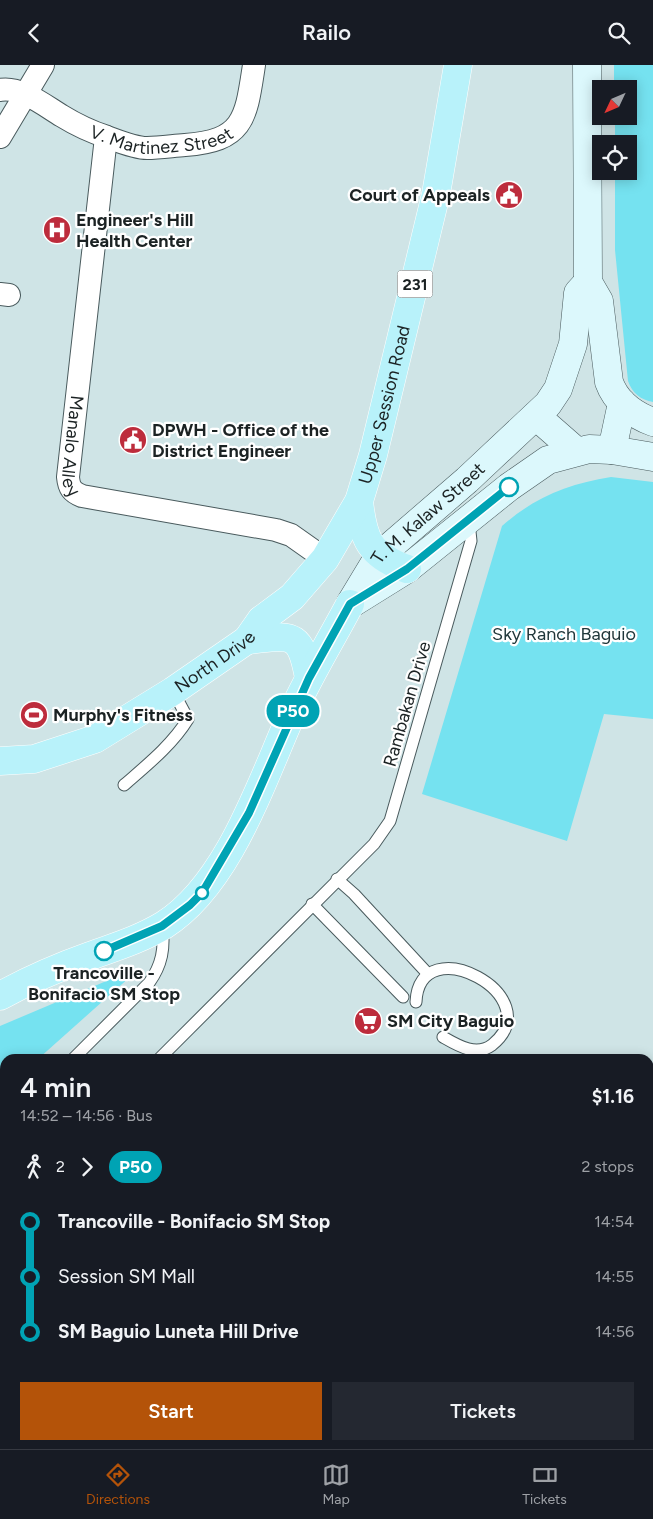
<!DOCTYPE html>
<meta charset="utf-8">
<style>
:root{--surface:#171b24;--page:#242831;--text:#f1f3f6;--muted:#9ea1a6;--line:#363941;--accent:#b45309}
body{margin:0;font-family:Figtree,sans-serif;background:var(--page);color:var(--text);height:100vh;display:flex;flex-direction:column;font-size:19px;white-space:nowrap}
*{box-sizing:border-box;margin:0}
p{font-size:16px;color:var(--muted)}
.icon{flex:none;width:28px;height:28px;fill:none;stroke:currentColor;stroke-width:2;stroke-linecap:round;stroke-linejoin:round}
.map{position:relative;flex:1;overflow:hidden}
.panel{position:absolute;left:0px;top:989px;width:654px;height:396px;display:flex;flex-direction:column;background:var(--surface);border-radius:15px 15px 0 0;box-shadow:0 2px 12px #0003}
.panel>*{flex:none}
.badge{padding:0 10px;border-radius:16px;font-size:18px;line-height:32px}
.needle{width:32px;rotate:226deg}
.fabs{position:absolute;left:592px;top:15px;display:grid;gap:10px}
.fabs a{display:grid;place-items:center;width:45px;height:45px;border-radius:0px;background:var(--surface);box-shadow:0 2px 12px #0003;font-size:25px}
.map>.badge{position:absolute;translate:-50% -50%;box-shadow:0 0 0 2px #fff}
.legs{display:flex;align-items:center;gap:8px;height:55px;padding:0 20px;font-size:16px}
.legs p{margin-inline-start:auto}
.head{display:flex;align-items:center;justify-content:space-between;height:85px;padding:0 20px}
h1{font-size:28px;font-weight:600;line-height:38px}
.button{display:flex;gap:10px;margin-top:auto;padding:10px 20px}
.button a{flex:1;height:58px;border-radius:0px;background:var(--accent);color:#fff;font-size:20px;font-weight:600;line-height:58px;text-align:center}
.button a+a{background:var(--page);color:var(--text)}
ul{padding:0 20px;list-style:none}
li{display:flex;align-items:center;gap:18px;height:55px;font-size:19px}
li i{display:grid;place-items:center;width:8px;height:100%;margin:0 6px;background:currentColor}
li i::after{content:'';width:12px;height:12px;margin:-6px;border:4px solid;border-radius:50%;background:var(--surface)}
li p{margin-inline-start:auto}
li:first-child i{background:linear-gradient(#0000 50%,currentColor 0)}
li:last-child i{background:linear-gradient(currentColor 50%,#0000 0)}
header{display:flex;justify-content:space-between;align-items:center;height:65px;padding:0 20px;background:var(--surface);font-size:22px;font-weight:600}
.dock{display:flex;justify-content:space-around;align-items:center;height:70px;border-top:1px solid var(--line);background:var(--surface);font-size:14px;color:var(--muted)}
.dock a{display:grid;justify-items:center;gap:2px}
.dock .active{color:var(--accent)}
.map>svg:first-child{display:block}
.green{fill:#75e2f0}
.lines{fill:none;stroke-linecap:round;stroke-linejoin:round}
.lane-casing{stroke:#495a5d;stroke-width:13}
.street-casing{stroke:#495a5d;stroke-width:24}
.secondary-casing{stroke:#495a5d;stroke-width:29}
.primary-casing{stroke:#fff;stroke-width:29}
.lane{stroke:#fff;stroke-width:11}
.street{stroke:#fff;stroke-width:22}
.secondary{stroke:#dcf8fc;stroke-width:28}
.primary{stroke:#b8f2fa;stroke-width:28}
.line-1-casing{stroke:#fff;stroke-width:11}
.line-1{stroke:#00a3b4;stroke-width:8}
.stop-1-dot{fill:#fff;stroke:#00a3b4;stroke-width:2.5}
.labels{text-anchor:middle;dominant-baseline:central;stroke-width:4.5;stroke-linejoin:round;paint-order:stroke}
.shield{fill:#fff;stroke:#5f6465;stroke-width:1}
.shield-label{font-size:16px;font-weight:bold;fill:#1b2223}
.street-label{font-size:18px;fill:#1b2223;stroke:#fff}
.poi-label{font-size:18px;font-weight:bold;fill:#1b2223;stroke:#fff;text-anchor:start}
.park-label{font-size:18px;fill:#20373a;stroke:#fff}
.stop-label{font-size:18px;font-weight:bold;fill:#1b2223;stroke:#fff}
</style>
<header><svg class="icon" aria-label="back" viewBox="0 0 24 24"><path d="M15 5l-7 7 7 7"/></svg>Railo<svg class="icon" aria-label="search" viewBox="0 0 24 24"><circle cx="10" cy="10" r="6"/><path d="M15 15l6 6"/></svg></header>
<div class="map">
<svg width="653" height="1384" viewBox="0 0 653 1384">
<rect width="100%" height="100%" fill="#cfe4e6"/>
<g class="green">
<path d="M614,0H653V337C641,335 632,328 628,316L615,185V106H629V79H615V51H629V24H614Z"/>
<path d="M611,412L653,417V654L604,649L567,776L422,729L502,461C535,432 568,419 611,412Z"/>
<path d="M130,906L131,911L38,994H5V1024L0,1028V961Z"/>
</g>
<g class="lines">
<defs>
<g id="lane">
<path d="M124,720C147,700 172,680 188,654L173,626"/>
<path d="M337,814L354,829L428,909"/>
<path d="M312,839L403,932"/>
<path d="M416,937C419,861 552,932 492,980C476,992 457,980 443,972"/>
<path d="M73,994L149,918C162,900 165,883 162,861"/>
<path d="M159,994L374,779L390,756L471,476L469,457"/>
<path d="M0,1078L5,1067"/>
<path d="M0,1107L5,1104"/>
<path d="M0,1137L5,1138"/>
<path d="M452,1380L471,1384"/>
</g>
<g id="street">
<path id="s1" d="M0,25C21,21 45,41 62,51C75,59 92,67 107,72C118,76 135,83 147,83C159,83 172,81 185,80C245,76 246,52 254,0"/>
<path d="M0,72L43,0"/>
<path id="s2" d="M106,72L68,412C69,423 72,427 82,431L276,465L291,470L325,494"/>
<path d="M0,229L9,230"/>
</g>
<g id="secondary">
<path d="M587,0L588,217L599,236L609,317C616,337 634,350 653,357"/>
<path d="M536,351L576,386"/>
<path d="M612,385L622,338"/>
<path d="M354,537L407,504L509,422L548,395L589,384L612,385L653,392"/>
<path id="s3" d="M350,539L379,491L467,415L548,339L558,324L573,279L578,228L588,217"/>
<path d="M649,1302L653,1298"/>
<path d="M572,1384L576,1380"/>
</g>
<g id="primary">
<path d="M359,436C363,474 369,490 407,504"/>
<path d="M247,575C291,571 300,564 309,613"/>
<path id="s4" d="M0,696L34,694L95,674L173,626L247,575L261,555L292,532L325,494L359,436L373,390L436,129L458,0"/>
<path d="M0,931C29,915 59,902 90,891C115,882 141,874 164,860C229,819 262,715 293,646C310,609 331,575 350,539"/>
</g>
</defs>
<use href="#lane" class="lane-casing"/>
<use href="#street" class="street-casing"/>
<use href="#secondary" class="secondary-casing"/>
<use href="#primary" class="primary-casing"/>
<use href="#lane" class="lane"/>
<use href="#street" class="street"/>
<use href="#secondary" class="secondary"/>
<use href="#primary" class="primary"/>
</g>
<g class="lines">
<defs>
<path id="line-1" d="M104,886L162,861L190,840L202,828L249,748L309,613L350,539L407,504L509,422"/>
</defs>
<use href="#line-1" class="line-1-casing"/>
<use href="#line-1" class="line-1"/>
</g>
<defs>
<symbol id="civic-disc" viewBox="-11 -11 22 22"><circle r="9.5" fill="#bd2c3c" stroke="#fff"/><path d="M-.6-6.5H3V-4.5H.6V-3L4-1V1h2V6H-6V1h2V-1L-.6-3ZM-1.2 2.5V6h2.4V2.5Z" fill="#fff"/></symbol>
<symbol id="hospital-disc" viewBox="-11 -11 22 22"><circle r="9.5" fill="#bd2c3c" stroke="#fff"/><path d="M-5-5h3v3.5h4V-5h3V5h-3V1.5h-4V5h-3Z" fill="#fff"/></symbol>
<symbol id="stadium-disc" viewBox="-11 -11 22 22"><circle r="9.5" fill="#bd2c3c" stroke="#fff"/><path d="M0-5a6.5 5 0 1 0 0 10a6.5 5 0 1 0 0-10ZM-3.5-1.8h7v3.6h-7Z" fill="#fff"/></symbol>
<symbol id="supermarket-disc" viewBox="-11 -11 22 22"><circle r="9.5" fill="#bd2c3c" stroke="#fff"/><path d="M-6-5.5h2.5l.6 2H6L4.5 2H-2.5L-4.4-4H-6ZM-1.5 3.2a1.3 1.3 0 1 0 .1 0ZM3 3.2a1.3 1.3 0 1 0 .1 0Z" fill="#fff"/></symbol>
</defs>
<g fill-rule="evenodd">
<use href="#civic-disc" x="493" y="114" width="32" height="32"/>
<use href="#hospital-disc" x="41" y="149" width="32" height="32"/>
<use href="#civic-disc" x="117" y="359" width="32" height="32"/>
<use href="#stadium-disc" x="18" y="634" width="32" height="32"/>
<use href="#supermarket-disc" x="352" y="940" width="32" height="32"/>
</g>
<g class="stop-1-dot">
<circle cx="509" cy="422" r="9"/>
<circle cx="202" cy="828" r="6"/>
<circle cx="104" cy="886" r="9"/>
</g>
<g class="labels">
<rect class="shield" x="397.5" y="205.5" width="35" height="27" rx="4"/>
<g class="shield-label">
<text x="415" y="219">231</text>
</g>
<g class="street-label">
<text stroke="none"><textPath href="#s1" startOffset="174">V. Martinez Street</textPath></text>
<text stroke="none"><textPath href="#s4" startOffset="560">Upper Session Road</textPath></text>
<text stroke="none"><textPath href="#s2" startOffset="311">Manalo Alley</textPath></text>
<text stroke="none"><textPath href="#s3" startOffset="121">T. M. Kalaw Street</textPath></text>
<text stroke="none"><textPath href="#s4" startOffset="241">North Drive</textPath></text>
<text transform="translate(407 639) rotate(-74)">Rambakan Drive</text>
</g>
<g class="poi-label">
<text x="490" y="130" text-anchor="end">Court of Appeals</text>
<text x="76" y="155">Engineer's Hill<tspan x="76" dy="21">Health Center</tspan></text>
<text x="152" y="365">DPWH - Office of the<tspan x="152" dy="21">District Engineer</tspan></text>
<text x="53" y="650">Murphy's Fitness</text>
<text x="387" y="956">SM City Baguio</text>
</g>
<g class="park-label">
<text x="564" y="569">Sky Ranch Baguio</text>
</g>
<g class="stop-label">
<text x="104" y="908">Trancoville -<tspan x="104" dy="21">Bonifacio SM Stop</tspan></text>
</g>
</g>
</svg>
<div class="fabs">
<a><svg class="needle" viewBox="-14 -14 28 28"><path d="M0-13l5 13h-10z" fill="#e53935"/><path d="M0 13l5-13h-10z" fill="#9ea1a6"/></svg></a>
<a><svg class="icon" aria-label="locate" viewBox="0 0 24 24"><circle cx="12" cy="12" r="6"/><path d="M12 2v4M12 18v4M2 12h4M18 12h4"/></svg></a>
</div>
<b class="badge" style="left:293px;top:646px;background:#00a3b4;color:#fff">P50</b>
<section class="panel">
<div class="head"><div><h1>4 min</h1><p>14:52 – 14:56 · Bus</p></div><b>$1.16</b></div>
<div class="legs"><svg class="icon" aria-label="walk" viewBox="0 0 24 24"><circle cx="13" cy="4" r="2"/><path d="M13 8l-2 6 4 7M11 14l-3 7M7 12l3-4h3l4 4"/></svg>2<svg class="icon" aria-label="forward" viewBox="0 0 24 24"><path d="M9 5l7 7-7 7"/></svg><b class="badge" style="background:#00a3b4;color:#fff">P50</b><p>2 stops</p></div>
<ul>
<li><i style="color:#00a3b4"></i><b>Trancoville - Bonifacio SM Stop</b><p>14:54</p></li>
<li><i style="color:#00a3b4"></i><span>Session SM Mall</span><p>14:55</p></li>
<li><i style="color:#00a3b4"></i><b>SM Baguio Luneta Hill Drive</b><p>14:56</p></li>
</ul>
<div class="button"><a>Start</a><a>Tickets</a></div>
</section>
</div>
<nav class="dock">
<a class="active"><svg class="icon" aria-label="directions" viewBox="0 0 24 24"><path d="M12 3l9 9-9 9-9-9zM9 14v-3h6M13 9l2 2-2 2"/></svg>Directions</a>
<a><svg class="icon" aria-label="map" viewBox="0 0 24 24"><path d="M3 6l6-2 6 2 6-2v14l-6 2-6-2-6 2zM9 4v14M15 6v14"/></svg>Map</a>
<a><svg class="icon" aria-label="tickets" viewBox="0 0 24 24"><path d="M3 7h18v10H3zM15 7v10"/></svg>Tickets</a>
</nav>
